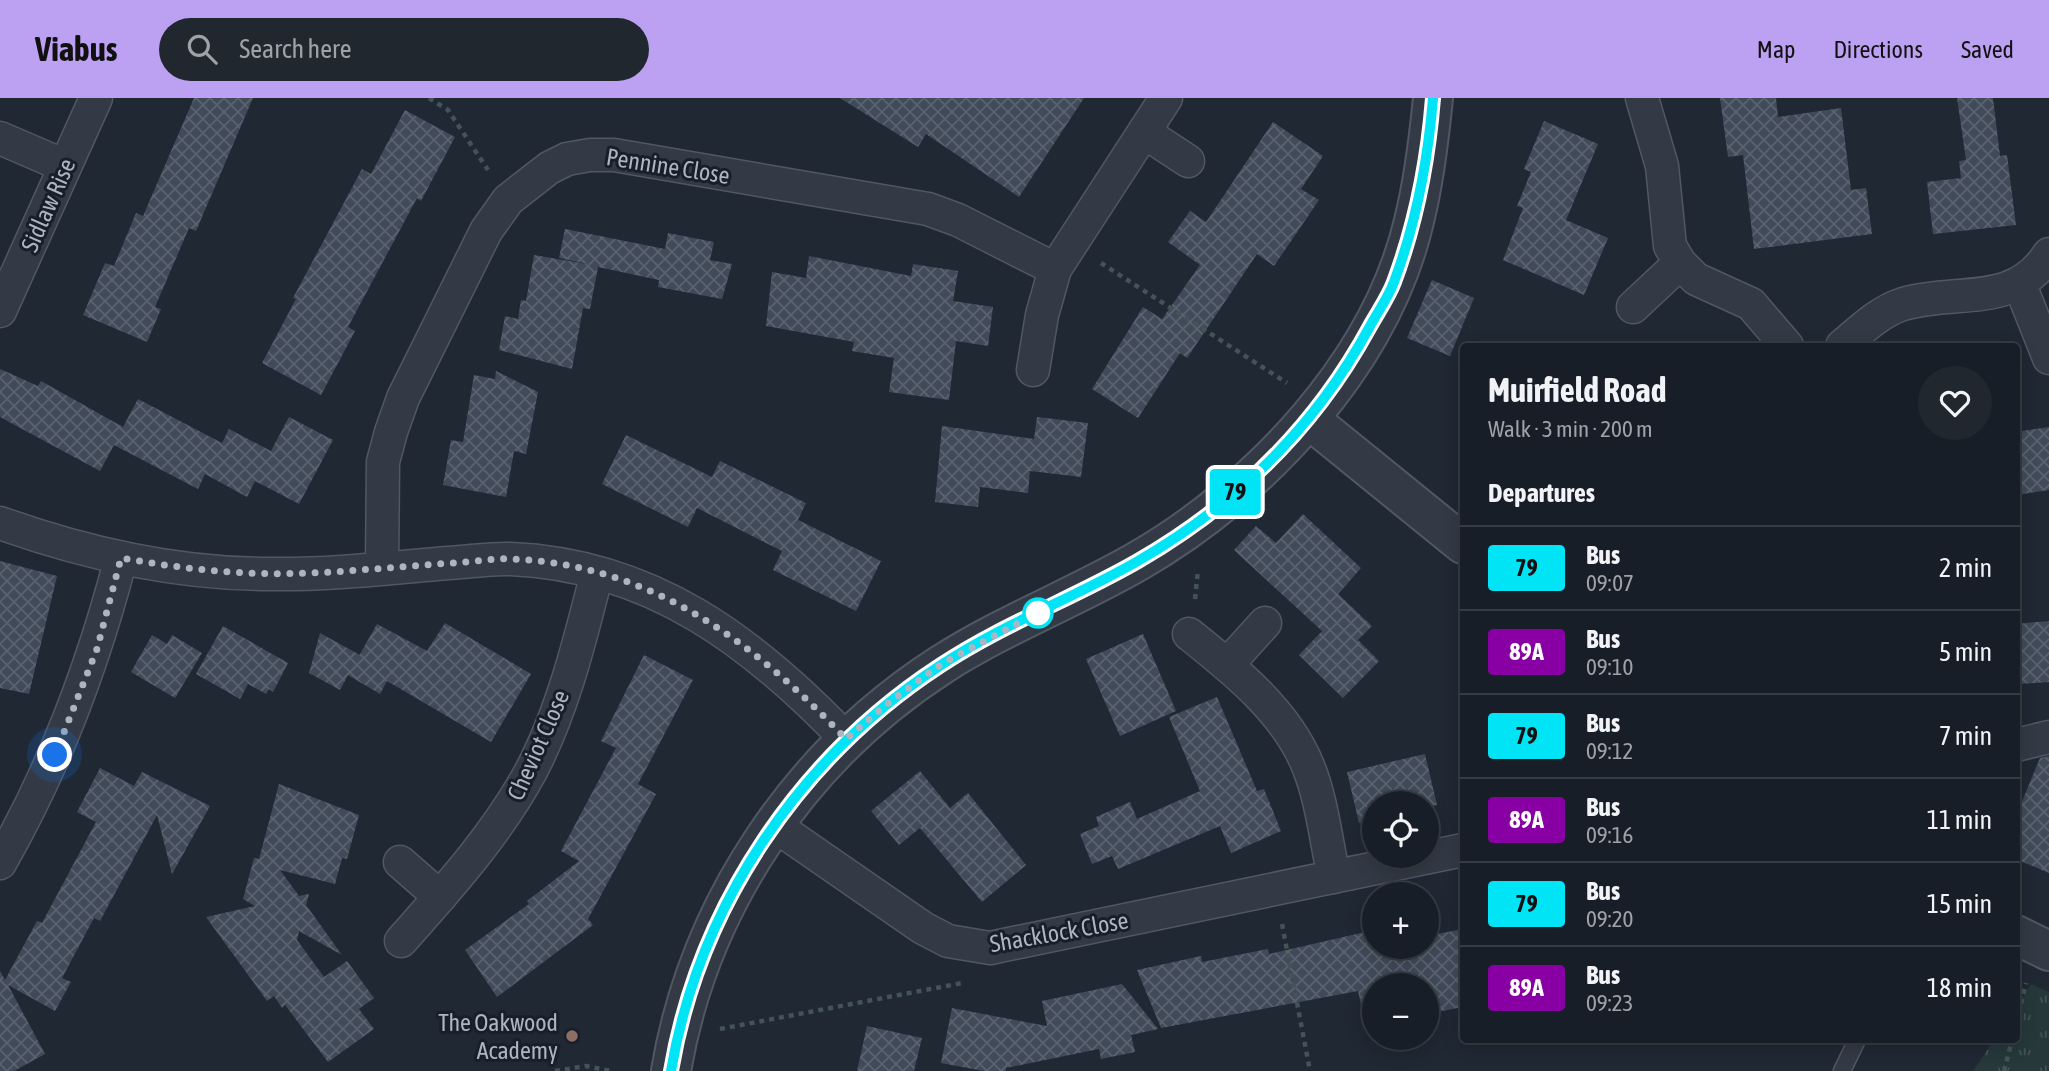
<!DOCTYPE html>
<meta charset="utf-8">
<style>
:root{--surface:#181e27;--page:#21272f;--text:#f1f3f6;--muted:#9fa2a7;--line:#363c44;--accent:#bca0f2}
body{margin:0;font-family:"Asap Condensed",sans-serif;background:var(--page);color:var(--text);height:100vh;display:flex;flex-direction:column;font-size:26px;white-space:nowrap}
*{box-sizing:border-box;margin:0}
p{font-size:23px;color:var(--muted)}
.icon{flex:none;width:38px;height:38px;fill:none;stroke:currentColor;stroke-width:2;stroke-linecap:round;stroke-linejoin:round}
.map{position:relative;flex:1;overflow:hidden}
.side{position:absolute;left:1460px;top:245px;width:560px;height:700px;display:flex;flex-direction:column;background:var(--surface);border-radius:7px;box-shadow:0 4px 18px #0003,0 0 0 2px var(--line)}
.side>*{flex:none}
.badge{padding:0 14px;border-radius:5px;font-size:24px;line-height:46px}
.controls{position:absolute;left:1362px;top:693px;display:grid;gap:14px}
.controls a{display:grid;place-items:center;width:77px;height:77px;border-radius:50%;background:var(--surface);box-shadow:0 4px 18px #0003,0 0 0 2px var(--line);font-size:35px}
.you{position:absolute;width:35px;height:35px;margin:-18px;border:5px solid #fff;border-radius:50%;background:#1a73e8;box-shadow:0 0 0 10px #1a73e833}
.map>.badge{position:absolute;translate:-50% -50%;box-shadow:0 0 0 4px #fff}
h2{padding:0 28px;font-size:26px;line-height:63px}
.round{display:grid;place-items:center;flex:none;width:74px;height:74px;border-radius:37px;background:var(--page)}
.summary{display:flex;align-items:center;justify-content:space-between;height:119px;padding:0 28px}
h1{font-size:33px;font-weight:700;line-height:52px}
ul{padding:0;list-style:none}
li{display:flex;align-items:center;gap:21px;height:84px;padding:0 28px;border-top:2px solid var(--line)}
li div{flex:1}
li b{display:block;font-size:26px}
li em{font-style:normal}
li .badge{min-width:77px;font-weight:700;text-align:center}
header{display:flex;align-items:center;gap:42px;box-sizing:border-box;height:98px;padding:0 35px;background:var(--accent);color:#111}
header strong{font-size:33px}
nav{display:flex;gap:38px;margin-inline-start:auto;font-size:24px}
.search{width:490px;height:63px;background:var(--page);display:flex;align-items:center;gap:18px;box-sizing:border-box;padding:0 24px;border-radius:38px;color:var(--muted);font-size:26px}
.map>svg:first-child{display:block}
.park{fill:url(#park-tufts)}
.building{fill:url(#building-cross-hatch)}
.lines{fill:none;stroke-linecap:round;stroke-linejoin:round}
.service-casing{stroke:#515763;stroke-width:19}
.minor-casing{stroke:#515763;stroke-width:35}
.tertiary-casing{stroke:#515763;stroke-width:42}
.path{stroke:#445357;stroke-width:4.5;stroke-dasharray:5 5;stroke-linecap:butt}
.service{stroke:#333a45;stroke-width:16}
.minor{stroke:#333a45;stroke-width:32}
.tertiary{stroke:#333a45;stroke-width:38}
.line-casing{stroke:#fff;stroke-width:16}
.line{stroke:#00e4f5;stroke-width:10}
.walk{stroke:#adb4c2;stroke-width:7;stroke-dasharray:0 12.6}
.stop-dot{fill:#fff;stroke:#00e4f5;stroke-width:3.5}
.education-dot{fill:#8d6e63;stroke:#191f2a;stroke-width:2.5}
.labels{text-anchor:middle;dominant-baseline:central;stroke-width:6;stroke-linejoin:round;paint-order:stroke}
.street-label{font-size:24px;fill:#adb4c2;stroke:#191f2a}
.poi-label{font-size:24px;fill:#adb4c2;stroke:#191f2a;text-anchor:end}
</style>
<header>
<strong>Viabus</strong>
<div class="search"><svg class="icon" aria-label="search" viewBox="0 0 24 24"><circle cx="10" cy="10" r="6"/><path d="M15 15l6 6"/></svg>Search here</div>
<nav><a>Map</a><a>Directions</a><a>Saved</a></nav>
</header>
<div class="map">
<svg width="2049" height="973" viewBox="0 0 2049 973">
<defs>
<pattern id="park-tufts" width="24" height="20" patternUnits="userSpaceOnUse" patternTransform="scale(1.75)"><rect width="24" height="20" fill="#26383a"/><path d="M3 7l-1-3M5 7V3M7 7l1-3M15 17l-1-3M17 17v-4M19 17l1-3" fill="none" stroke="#435255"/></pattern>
<pattern id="building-cross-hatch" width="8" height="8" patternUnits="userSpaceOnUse" patternTransform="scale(1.75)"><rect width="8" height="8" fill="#414a59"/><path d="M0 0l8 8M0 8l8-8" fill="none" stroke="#5a626f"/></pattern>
</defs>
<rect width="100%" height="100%" fill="#202834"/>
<path class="park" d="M2031,886L2049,894V973H1973L1994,942H2016V908Z"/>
<g class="building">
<path d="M194,0H253L196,133L189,130L155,209L161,211L147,244L83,217L105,165L114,168L136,115L143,118Z"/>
<path d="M840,0H1084L1019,99L926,36L918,49Z"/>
<path d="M1720,0H1776L1778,19L1841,10L1851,92L1866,90L1872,136L1754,151L1743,57L1728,59Z"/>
<path d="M1957,0H1993L2000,58L2007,57L2016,127L1933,136L1927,84L1961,80L1959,63L1966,62Z"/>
<path d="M405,12L455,39L421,103L417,100L348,229L355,233L321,297L262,265L296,201L293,200L362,71L371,76Z"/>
<path d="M1544,23L1598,46L1566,122L1608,140L1584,197L1503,162L1523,110L1517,108L1531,74L1524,71Z"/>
<path d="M1273,24L1323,58L1301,91L1319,102L1274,168L1257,156L1187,260L1180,255L1138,320L1092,291L1143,209L1162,221L1200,167L1168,144L1190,113L1206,124Z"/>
<path d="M565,131L665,151L668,135L714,144L710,162L732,166L722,201L658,189L659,182L598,169L590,211L583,210L572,271L499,252L505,218L518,221L521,202L526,203L534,157L592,167L559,160Z"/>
<path d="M809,158L911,178L913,166L958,173L953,203L993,209L988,248L956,243L949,302L889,294L894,260L852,253L854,244L766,228L772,174L806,180Z"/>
<path d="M1432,182L1474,200L1450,258L1407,240Z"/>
<path d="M0,271L38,288L41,283L123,329L138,301L222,345L229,331L271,353L289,319L333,342L299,406L255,383L247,399L205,376L198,391L114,347L100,373L0,319Z"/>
<path d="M496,273L538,294L526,356L514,353L506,399L443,387L451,342L463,344L474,277L495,281Z"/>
<path d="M1037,319L1088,325L1081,379L1030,373L1028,395L980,389L978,409L935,404L942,328L1034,341Z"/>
<path d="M2049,329V392L2016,397V334Z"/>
<path d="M626,337L712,379L720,363L806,405L798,422L881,463L856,513L773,472L782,453L697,410L688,429L602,386Z"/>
<path d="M1303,416L1361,470L1338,496L1372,528L1358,542L1379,563L1343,600L1299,557L1322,533L1234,452L1256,428L1276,445Z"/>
<path d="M0,463L57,478L29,596L0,590Z"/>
<path d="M2049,523V584L2019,586L2016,526Z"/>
<path d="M445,525L531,576L491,644L387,583L380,596L348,577L340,592L309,575L320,535L360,557L351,572L377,526L427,553Z"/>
<path d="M223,528L288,565L273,594L269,591L266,596L248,586L240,601L196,576Z"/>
<path d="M1143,536L1176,613L1120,638L1086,561Z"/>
<path d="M152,537L167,546L172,537L202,555L175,600L131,574Z"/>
<path d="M644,557L693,582L638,686L656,696L588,821L593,827L497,899L465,852L529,806L527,803L579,763L561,753L616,650L601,643Z"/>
<path d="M1217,599L1257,693L1264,691L1281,733L1231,755L1220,728L1118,771L1112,758L1092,766L1080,736L1099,728L1096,719L1130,704L1137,721L1200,693L1169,619Z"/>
<path d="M1425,656L1437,707L1426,709V705H1374V722L1359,725L1347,674Z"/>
<path d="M2049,658V775L2016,761V718L2040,660Z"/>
<path d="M100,670L134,688L142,674L210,708L172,776L157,717L100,823L94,820L62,880L71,884L55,913L8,887L45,956L14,973H0V873L5,882L37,823L42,825L96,724L77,714Z"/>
<path d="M920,673L950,710L968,695L1026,767L982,804L920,730L899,747L871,713Z"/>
<path d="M279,686L359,717L347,761L342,760L335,786L280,772L299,798L309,796L306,807L342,857L299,833L297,842L324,879L347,863L374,900L359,911L374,931L328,964L285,907L282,910L274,898L267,903L206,819L255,808L243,801L254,760L259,761Z"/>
<path d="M1463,831V909L1426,916V887H1374V909L1362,912L1358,893L1161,930L1137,872L1201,858L1202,864L1268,851L1269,856L1374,832V849H1426V838Z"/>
<path d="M1122,886L1158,931L1131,937L1135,954L1101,961L1099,951L1006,970V973H984L941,965L952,910L1047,928L1042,903Z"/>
<path d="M867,928L922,940L914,973H857Z"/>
</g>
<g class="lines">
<defs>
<path id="service" d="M1842,973L1857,942"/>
<g id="minor">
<path d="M1642,0L1662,68L1670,148L1680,165L1696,181L1751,206L1787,248"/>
<path d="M1144,34L1188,63"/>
<path d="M0,40L65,68"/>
<path d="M2020,187L2049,260"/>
<path d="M1633,209L1680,165"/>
<path d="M0,213L96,0"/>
<path d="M1842,248C1861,232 1879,214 1903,206C1958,190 2014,211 2049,156"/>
<path d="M1033,272L1042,217L1055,171L1166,0"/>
<path d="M0,425C87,456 176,476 269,476C328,477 389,470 448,465C469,464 491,460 511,461C652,467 753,544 846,641"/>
<path d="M382,470L383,364L391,334L403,300L486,133L508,102L549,70L567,61L590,57H614L928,111L958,122L1055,171"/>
<path d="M1189,536C1234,572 1286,613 1308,668C1322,702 1326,743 1334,779"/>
<path d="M1227,567L1265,525"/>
<path d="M2016,647L2049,639"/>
<path d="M774,727L923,830L948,843L990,850L1463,752"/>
<path d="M400,764L440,799"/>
<path d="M0,765C55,669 93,568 121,460"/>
<path d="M401,843C448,790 497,736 531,673C563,612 580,542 597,475"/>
</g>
<g id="tertiary">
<path d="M1309,321L1463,446"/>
<path d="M2016,837L2049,853"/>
<path d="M671,973C699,807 800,658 941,567C1003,527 1074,500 1138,463C1261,392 1381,264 1414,123C1424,83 1429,41 1433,0"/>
</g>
</defs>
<use href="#service" class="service-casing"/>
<use href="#minor" class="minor-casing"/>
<use href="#tertiary" class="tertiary-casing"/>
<g class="path">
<path d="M429,0L448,12L488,72"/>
<path d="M1101,165L1287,285"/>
<path d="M1195,501L1198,472"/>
<path d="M1282,826L1310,973"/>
<path d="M2016,925L2026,885"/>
<path d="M720,931L962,885"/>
<path d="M555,973L586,968L610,973"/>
<path d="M2004,973L2012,942"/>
</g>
<use href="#service" class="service"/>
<use href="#minor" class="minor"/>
<use href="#tertiary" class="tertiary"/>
</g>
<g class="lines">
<defs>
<path id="line" d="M671,973C699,807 801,658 941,567C1003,526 1074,500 1138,463C1235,407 1315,329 1369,230C1377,215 1388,200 1394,184C1416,125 1428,63 1433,0"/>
</defs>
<use href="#line" class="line-casing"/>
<use href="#line" class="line"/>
<path class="walk" d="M55,657L97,551L121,460C184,471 245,478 310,475C358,473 405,468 453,465C472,464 492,460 511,461C650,466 754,544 846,641L892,602L943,565L1045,511L1038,515"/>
</g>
<circle class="stop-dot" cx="1038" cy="515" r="14"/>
<circle class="education-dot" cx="572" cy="938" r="7"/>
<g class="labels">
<g class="street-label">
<text transform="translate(668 68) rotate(9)">Pennine Close</text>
<text transform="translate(48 107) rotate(-66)">Sidlaw Rise</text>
<text transform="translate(538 647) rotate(-66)">Cheviot Close</text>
<text transform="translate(1059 834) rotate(-10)">Shacklock Close</text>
</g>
<g class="poi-label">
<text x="558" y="924">The Oakwood<tspan x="558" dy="28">Academy</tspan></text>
</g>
</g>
</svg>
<div class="controls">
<a><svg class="icon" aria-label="locate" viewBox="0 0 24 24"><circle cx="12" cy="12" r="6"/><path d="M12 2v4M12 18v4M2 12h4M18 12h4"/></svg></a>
<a>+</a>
<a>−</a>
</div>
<div class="you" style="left:55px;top:657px"></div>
<b class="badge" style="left:1235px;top:394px;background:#00e4f5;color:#111">79</b>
<section class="side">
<div class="summary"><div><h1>Muirfield Road</h1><p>Walk · 3 min · 200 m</p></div><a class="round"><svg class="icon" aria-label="heart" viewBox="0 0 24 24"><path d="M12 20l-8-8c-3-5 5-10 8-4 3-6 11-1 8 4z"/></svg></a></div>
<h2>Departures</h2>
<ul>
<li><span class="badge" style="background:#00e4f5;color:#111">79</span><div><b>Bus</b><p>09:07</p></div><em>2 min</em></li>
<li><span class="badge" style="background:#8800a3;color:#fff">89A</span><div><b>Bus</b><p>09:10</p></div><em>5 min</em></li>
<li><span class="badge" style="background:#00e4f5;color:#111">79</span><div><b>Bus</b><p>09:12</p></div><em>7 min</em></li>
<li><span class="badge" style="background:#8800a3;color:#fff">89A</span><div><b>Bus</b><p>09:16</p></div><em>11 min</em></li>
<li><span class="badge" style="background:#00e4f5;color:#111">79</span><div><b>Bus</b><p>09:20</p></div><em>15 min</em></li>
<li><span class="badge" style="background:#8800a3;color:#fff">89A</span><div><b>Bus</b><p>09:23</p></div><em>18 min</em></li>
</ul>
</section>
</div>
